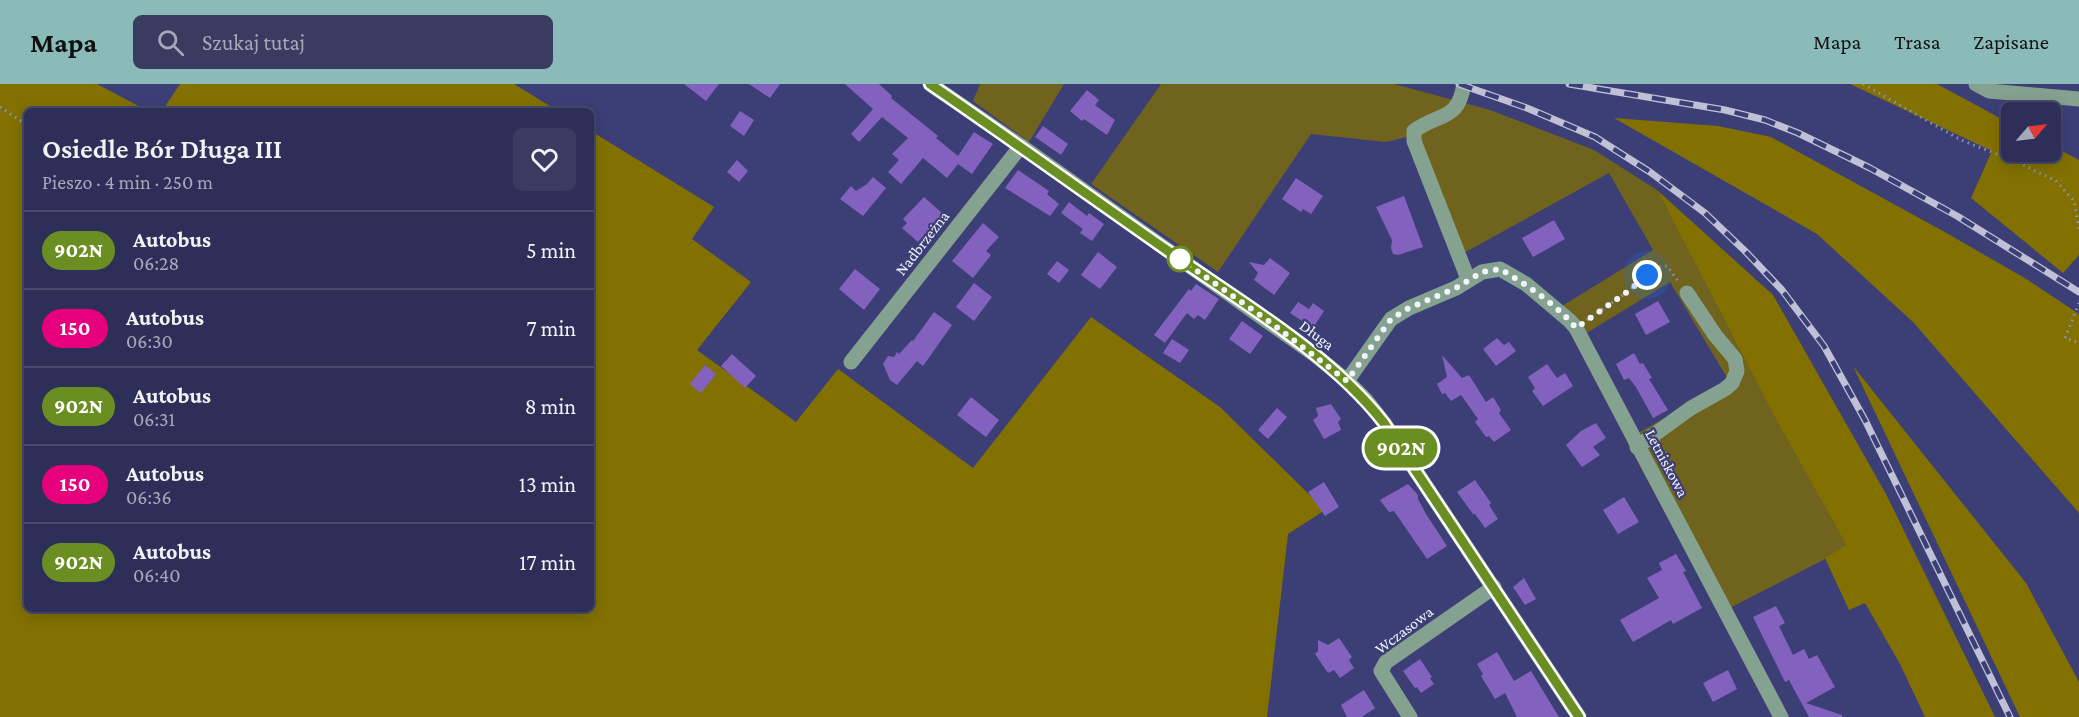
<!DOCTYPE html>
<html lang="pl">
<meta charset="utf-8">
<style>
:root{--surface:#2d2f58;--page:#393b61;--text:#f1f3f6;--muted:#a7a9ba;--line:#484a6e;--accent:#8bbbb9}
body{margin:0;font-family:"Crimson Pro",serif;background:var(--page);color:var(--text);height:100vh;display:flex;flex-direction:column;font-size:22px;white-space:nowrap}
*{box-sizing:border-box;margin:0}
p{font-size:20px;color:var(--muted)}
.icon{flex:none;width:33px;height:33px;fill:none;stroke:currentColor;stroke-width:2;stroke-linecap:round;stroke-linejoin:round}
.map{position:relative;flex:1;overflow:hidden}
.details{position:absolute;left:24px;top:24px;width:570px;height:504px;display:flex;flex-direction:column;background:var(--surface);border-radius:9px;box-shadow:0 3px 15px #0003,0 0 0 2px var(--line)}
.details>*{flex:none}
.badge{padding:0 12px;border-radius:20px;font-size:21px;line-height:39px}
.needle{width:39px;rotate:62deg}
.buttons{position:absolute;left:2001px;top:18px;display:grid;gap:12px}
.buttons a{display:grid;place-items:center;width:60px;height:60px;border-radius:9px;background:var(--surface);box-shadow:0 3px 15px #0003,0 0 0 2px var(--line);font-size:30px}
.you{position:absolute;width:30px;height:30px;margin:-15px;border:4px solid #fff;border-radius:50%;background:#1a73e8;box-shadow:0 0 0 9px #1a73e833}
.map>.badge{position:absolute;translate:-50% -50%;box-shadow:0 0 0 3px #fff}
.round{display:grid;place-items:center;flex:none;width:63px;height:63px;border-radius:9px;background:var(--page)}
.head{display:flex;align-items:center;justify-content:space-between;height:102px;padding:0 18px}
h1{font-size:28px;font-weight:600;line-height:45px}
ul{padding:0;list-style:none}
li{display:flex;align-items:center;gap:18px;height:78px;padding:0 18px;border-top:2px solid var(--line)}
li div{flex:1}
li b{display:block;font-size:22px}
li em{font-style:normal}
li .badge{min-width:66px;font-weight:700;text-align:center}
header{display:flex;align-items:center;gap:36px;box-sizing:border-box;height:84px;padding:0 30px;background:var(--accent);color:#111}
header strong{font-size:28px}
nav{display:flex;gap:33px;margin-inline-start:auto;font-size:21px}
.search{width:420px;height:54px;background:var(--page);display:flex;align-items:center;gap:15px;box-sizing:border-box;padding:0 21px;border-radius:9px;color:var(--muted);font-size:22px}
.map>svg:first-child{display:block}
.green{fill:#70631e}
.forest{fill:#827100}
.building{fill:#8361be}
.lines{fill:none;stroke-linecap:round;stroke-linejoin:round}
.path{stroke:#9092b3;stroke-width:3;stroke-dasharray:1.5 4.5;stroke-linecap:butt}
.minor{stroke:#85a290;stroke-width:15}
.rail-casing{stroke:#c0c1d6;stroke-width:7}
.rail{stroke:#3c3f76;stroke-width:4.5;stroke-dasharray:14;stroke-linecap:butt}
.line-casing{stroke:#fff;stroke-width:14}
.line{stroke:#6b8e23;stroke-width:9}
.walk{stroke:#f3f4fb;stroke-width:6;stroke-dasharray:0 10.8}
.stop-dot{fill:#fff;stroke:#6b8e23;stroke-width:3}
.labels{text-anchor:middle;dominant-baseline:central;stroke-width:4.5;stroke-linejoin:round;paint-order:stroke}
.street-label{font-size:16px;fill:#f3f4fb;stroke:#3c3f76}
</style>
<header>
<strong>Mapa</strong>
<div class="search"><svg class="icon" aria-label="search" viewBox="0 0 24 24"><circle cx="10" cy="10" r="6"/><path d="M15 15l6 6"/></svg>Szukaj tutaj</div>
<nav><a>Mapa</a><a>Trasa</a><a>Zapisane</a></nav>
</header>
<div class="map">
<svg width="2079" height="633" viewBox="0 0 2079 633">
<rect width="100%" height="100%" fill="#3c3f76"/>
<g class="green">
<path d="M980,0H1064L1029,58L973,17Z"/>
<path d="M1161,0H1394L1490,26L1594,66L1657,106L1774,332L1846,461L1823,476L1720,529L1626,356L1729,297L1670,198L1585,250L1562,222L1653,166L1609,89L1453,175L1407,53L1386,58L1311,50L1218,188L1091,100Z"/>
</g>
<g class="forest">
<path d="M0,0H97L148,27H27V525H591V47L714,123L692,155L751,198L697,266L796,338L838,285L973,384L1091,233L1220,323L1325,426L1288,450L1267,633H0Z"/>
<path d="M180,0H514L558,27H162Z"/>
<path d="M1850,0H1937L2011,40L2012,68H2050L2051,61L2079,76V171L2063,189L1971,114L1992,67Z"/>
<path d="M1614,34L1718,42L1771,53L1943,147L2028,196L2079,230V429L1913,238L1817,150Z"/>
<path d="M1657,106L1773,211L1886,410L1995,633H1925L1900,580L1865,519L1849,526L1825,474L1846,461L1774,332Z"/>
<path d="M1853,282L2026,499L2079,598V633H2020Z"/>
</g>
<g class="building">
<path d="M684,0H719L706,17Z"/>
<path d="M749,0H780L770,14Z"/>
<path d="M845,0H879L892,12L891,14L938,52L936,54L958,72L974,48L993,60L972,90L958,80L947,94L923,74L901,100L888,88L899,76L892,70L908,54L882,33L859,58L851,50L873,25Z"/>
<path d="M1087,6L1099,16L1095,21L1115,36L1107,51L1084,35L1082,37L1070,27Z"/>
<path d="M740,27L754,36L744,52L730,42Z"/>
<path d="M1043,42L1068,60L1061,71L1035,53Z"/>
<path d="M737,76L748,87L739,98L727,88Z"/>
<path d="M1018,86L1049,107L1047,110L1059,120L1050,132L1005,104Z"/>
<path d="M873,93L886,104L863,132L840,115L851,102L856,107L867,100Z"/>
<path d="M1296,94L1323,112L1311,130L1303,125L1301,128L1282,115Z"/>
<path d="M1404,112L1423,163L1398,171L1393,170L1391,164L1392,156L1376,123Z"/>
<path d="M924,113L943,130L918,158L902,144L907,139L903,135Z"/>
<path d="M1069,118L1087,132L1089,129L1104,140L1092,157L1080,149L1083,145L1061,129Z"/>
<path d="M1554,136L1565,155L1533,173L1522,154Z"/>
<path d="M983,139L999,153L986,167L991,171L973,194L952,177Z"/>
<path d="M1098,168L1117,183L1100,205L1081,191Z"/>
<path d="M1270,174L1290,189L1274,211L1254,196L1258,189L1249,178L1264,181Z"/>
<path d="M1057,177L1069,186L1059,199L1047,190Z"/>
<path d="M855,185L880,205L864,226L839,205Z"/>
<path d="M974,199L992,213L974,237L956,223Z"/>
<path d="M1196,200L1219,215L1205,236L1198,231L1194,235L1187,229L1165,259L1154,251L1189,205L1191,207Z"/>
<path d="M1658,217L1670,238L1646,251L1635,230Z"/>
<path d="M1298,218L1309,225L1313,219L1324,227L1313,244L1290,229Z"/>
<path d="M934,228L952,241L923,282L917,277L897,301L890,296L883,280L888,272L894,273L897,268L899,270L912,256L913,257Z"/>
<path d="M1242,237L1263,252L1250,270L1229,255Z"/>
<path d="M1497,254L1504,261L1509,258L1516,267L1496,282L1483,265Z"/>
<path d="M1172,255L1189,266L1180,279L1163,269Z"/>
<path d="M1634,269L1640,280L1643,279L1652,294L1649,295L1668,326L1653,334L1636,303L1629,294L1624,296L1616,280Z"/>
<path d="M732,270L756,292L745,304L721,282Z"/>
<path d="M1442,271L1462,294L1469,291L1486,318L1493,313L1501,326L1499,329L1511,346L1494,358L1489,352L1486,353L1475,338L1478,335L1461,311L1451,317L1445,309L1442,310L1437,300L1447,293Z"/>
<path d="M1547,280L1557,294L1565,289L1573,302L1543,322L1532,307L1535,304L1528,293Z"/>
<path d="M705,281L716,290L701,309L690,300Z"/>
<path d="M971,313L999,336L986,353L957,331Z"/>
<path d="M1331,320L1341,335L1338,338L1341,346L1324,355L1313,336L1318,332L1316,324Z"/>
<path d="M1277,324L1287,333L1268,355L1258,346Z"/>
<path d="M1596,339L1606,354L1593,363L1600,371L1582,383L1566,361L1581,347Z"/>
<path d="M1475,396L1491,419L1489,421L1498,435L1485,444L1475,430H1473L1457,408Z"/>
<path d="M1324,398L1339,423L1325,432L1308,408Z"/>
<path d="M1408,400L1418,411V415L1426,430L1447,462L1427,475L1394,427L1389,428L1380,416Z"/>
<path d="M1624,413L1639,438L1618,450L1603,426Z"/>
<path d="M1676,470L1686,487L1683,488L1702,524L1673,540L1671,536L1633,558L1620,536L1659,514L1647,494L1662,486L1659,479Z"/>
<path d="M1524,494L1536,515L1525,521L1513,503Z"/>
<path d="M1776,522L1785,539L1779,542L1793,571L1804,565L1809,575L1817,571L1835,603L1806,619L1842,631V633H1809L1789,596L1785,598L1753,533Z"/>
<path d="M1339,554L1352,573L1349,576L1354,584L1340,594L1334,586L1328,589L1315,570L1318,567V556L1328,561Z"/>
<path d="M1497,568L1514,597L1531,587L1559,633H1517L1505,609L1495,615L1481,592L1483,590L1477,580Z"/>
<path d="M1420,575L1432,593L1430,594L1434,600L1421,609L1417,603L1415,604L1403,587Z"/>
<path d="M1728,586L1737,605L1713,618L1703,599Z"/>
<path d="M1364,606L1375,624L1362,633H1347L1341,621Z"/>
</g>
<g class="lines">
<g class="path">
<path d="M1863,0L1961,56L2017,78L2056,97L2074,117L2079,145"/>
<path d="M0,23L27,41"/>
<path d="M2079,219L2065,254L2079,259"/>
<path d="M1587,236L1630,206L1655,184L1667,182L1678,197"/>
</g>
<g class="minor">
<path d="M930,0L1021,62L1315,271L1347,297L1366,316L1384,339L1579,633"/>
<path d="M1464,0C1458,38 1439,28 1414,47V57L1468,195"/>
<path d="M1976,0L1989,7L2079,15"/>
<path d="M851,278L1021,62"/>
<path d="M1347,297L1391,235L1409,224L1456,204L1482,188L1500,185L1526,200L1570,237L1576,244L1781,633"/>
<path d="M1637,363L1691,324L1725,305L1732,299L1737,287L1735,275L1715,251L1687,209"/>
<path d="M1410,633L1381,587L1386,578L1494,503"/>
</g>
<defs>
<g id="rail">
<path d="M1459,0L1527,24L1595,53L1650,88L1705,129L1745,167L1782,206L1824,262L1865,336L2010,633"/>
<path d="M1569,0L1725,26L1765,36L1798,49L1870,84L1957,132L2079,208"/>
</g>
</defs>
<use href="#rail" class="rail-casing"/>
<use href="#rail" class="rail"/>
</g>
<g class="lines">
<defs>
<path id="line" d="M930,0C1010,55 1089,112 1168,167C1241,218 1329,269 1384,339L1579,633"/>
</defs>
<use href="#line" class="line-casing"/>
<use href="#line" class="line"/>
<path class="walk" d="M1180,175L1270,238L1347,297L1391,235L1409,224L1456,204L1482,188L1500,185C1527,201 1556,220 1576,244L1630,206L1647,191"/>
</g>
<circle class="stop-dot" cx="1180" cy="175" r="12"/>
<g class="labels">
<g class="street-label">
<text transform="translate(922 159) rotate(-52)">Nadbrzeżna</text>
<text transform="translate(1317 251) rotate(37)">Długa</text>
<text transform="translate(1667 379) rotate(62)">Letniskowa</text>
<text transform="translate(1404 546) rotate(-37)">Wczasowa</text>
</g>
</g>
</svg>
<div class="buttons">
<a><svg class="needle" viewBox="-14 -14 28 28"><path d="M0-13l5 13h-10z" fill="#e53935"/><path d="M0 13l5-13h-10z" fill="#a7a9ba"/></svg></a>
</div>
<div class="you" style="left:1647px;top:191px"></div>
<b class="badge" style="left:1401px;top:364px;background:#6b8e23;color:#fff">902N</b>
<section class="details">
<div class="head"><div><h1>Osiedle Bór Długa III</h1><p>Pieszo · 4 min · 250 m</p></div><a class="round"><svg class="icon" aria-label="heart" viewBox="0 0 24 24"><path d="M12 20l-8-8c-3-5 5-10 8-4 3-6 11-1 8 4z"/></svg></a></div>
<ul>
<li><span class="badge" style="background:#6b8e23;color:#fff">902N</span><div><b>Autobus</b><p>06:28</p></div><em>5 min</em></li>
<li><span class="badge" style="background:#e6007e;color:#fff">150</span><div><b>Autobus</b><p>06:30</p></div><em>7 min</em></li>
<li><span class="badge" style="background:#6b8e23;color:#fff">902N</span><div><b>Autobus</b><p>06:31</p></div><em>8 min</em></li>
<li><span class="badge" style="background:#e6007e;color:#fff">150</span><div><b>Autobus</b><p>06:36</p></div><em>13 min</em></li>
<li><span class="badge" style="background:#6b8e23;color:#fff">902N</span><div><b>Autobus</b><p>06:40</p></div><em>17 min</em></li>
</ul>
</section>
</div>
